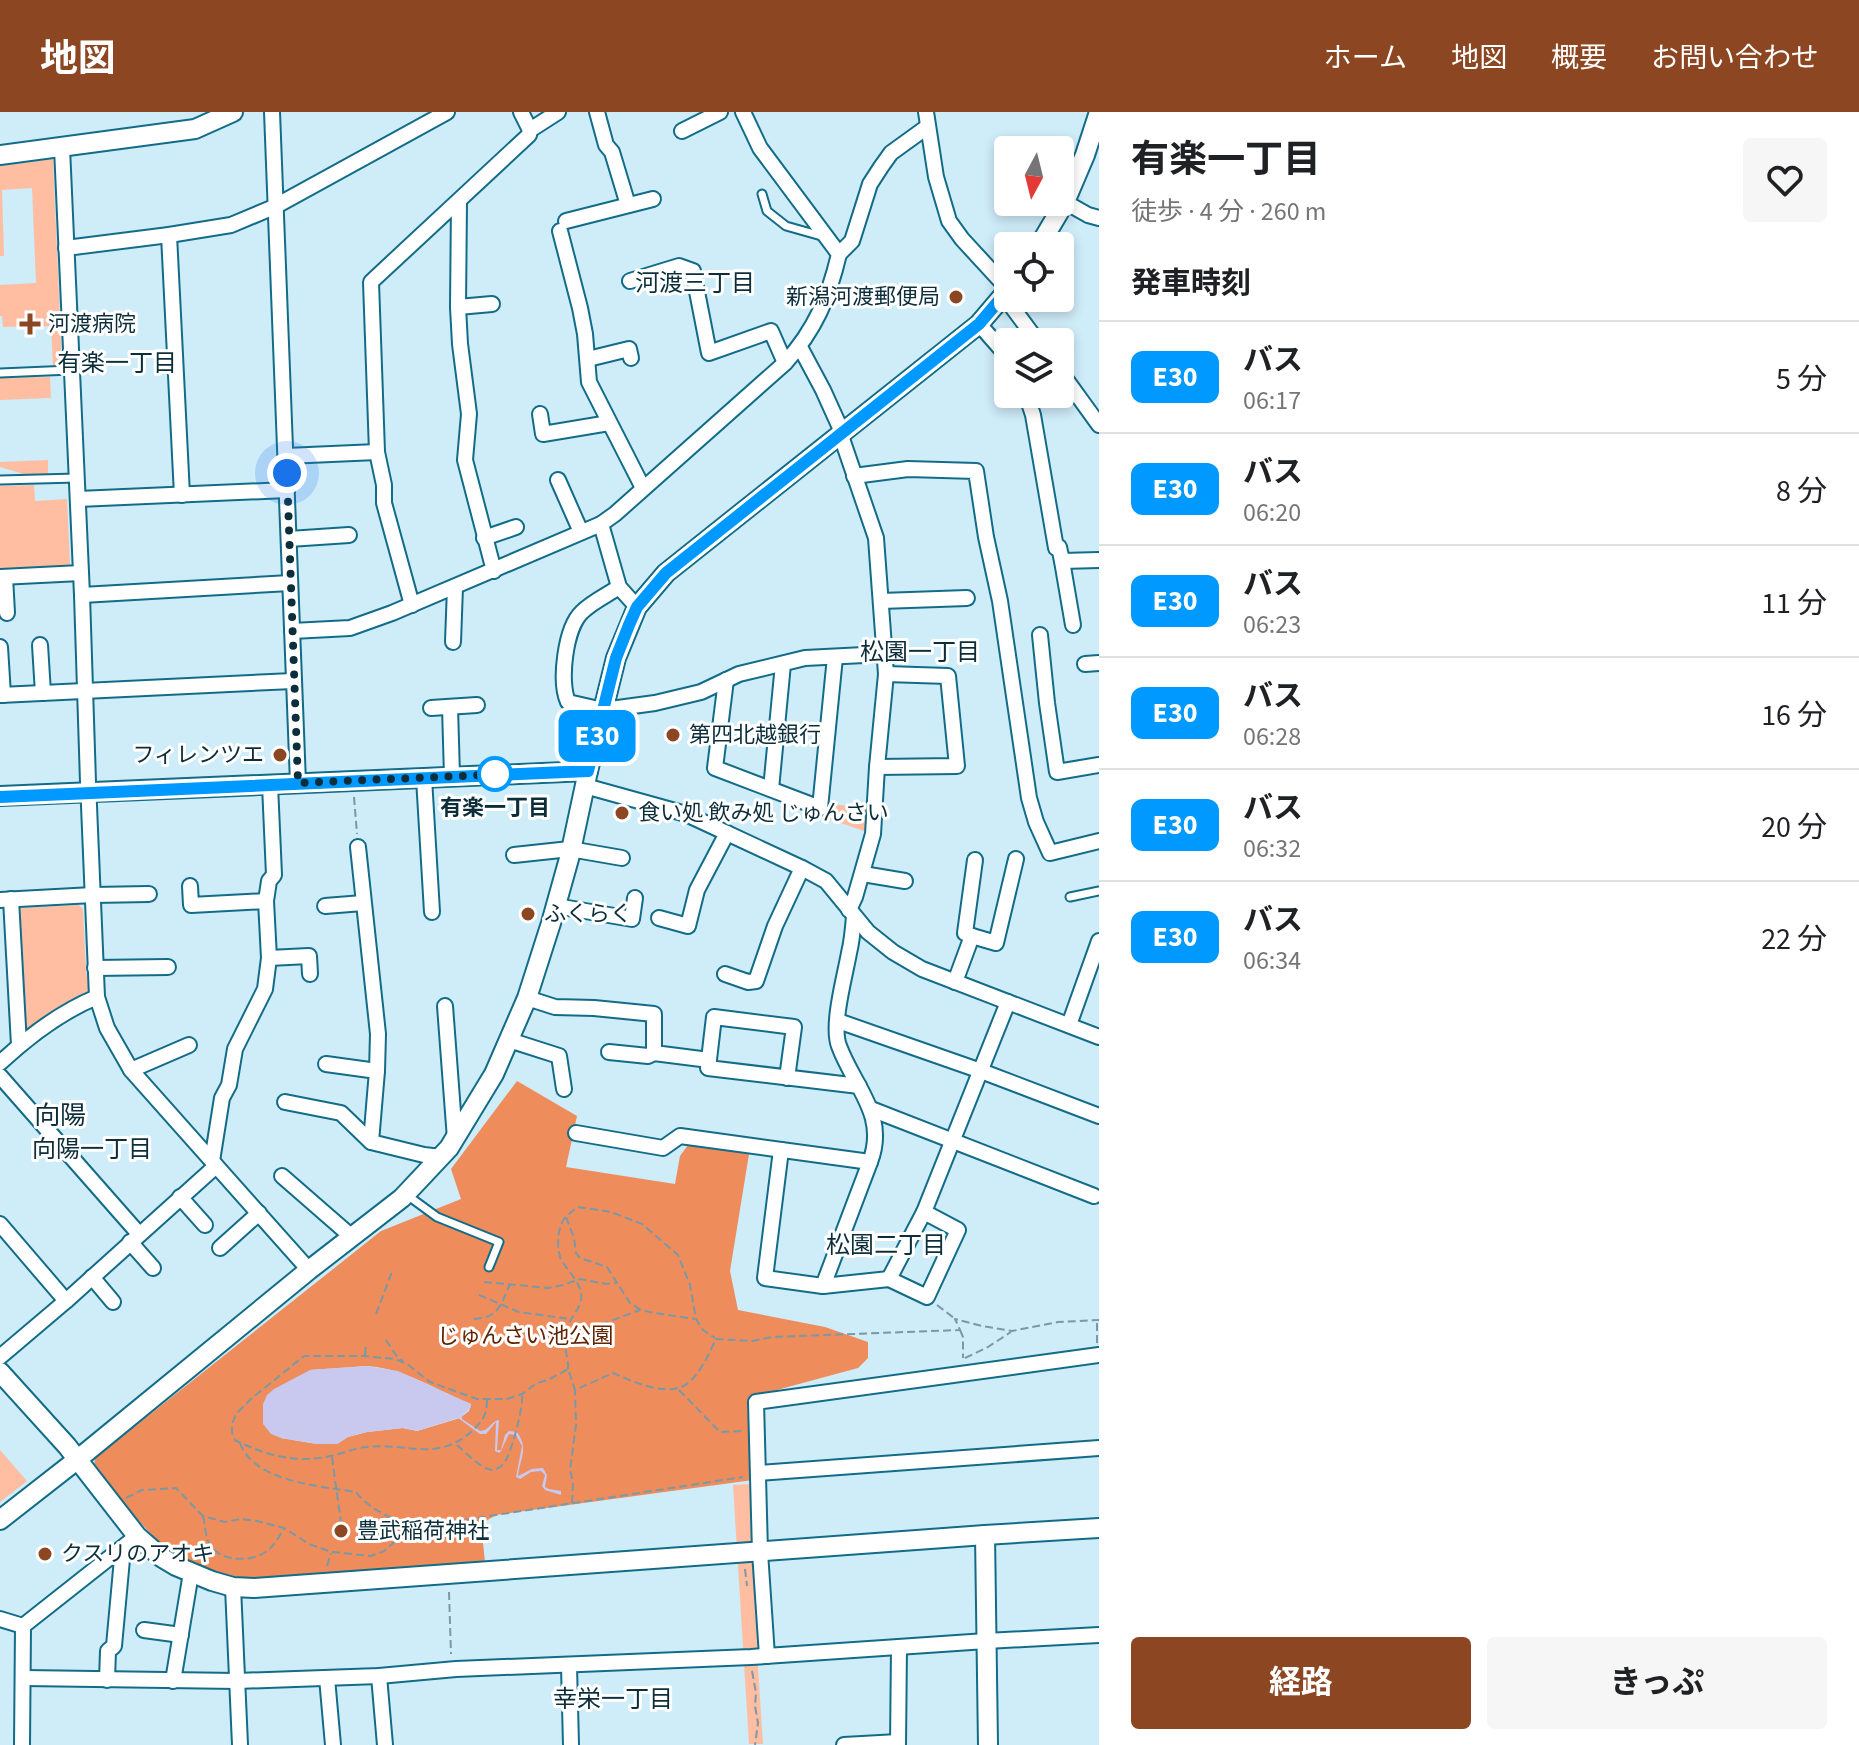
<!DOCTYPE html>
<html lang="ja">
<meta charset="utf-8">
<style>
:root{--surface:#fff;--page:#f6f6f6;--text:#202124;--muted:#757577;--line:#e0e0e0;--accent:#8c4621}
body{margin:0;font-family:"Source Sans 3","Noto Sans JP",sans-serif;background:var(--page);color:var(--text);height:100vh;display:flex;flex-direction:column;font-size:30px;white-space:nowrap}
*{box-sizing:border-box;margin:0}
p{font-size:26px;color:var(--muted)}
.icon{flex:none;width:44px;height:44px;fill:none;stroke:currentColor;stroke-width:2;stroke-linecap:round;stroke-linejoin:round}
.map{position:relative;flex:1;overflow:hidden}
.side{display:flex;flex-direction:column;background:var(--surface);width:760px}
.side>*{flex:none}
.badge{padding:0 16px;border-radius:12px;font-size:28px;line-height:52px}
.needle{width:52px;rotate:187deg}
.tools{position:absolute;left:994px;top:24px;display:grid;gap:16px}
.tools a{display:grid;place-items:center;width:80px;height:80px;border-radius:8px;background:var(--surface);box-shadow:0 4px 12px #0003;font-size:40px}
.you{position:absolute;width:40px;height:40px;margin:-20px;border:6px solid #fff;border-radius:50%;background:#1a73e8;box-shadow:0 0 0 12px #1a73e833}
.map>.badge{position:absolute;translate:-50% -50%;box-shadow:0 0 0 4px #fff}
h2{padding:0 32px;font-size:30px;line-height:72px}
.round{display:grid;place-items:center;flex:none;width:84px;height:84px;border-radius:8px;background:var(--page)}
.summary{display:flex;align-items:center;justify-content:space-between;height:136px;padding:0 32px}
h1{font-size:38px;font-weight:700;line-height:60px}
.cta{display:flex;gap:16px;margin-top:auto;padding:16px 32px}
.cta a{flex:1;height:92px;border-radius:8px;background:var(--accent);color:#fff;font-size:32px;font-weight:700;line-height:92px;text-align:center}
.cta a+a{background:var(--page);color:var(--text)}
ul{padding:0;list-style:none}
li{display:flex;align-items:center;gap:24px;height:112px;padding:0 32px;border-top:2px solid var(--line)}
li div{flex:1}
li b{display:block;font-size:30px}
li em{font-style:normal}
li .badge{min-width:88px;font-weight:700;text-align:center}
header{display:flex;align-items:center;gap:48px;box-sizing:border-box;height:112px;padding:0 40px;background:var(--accent);color:#fff}
header strong{font-size:38px}
nav{display:flex;gap:44px;margin-inline-start:auto;font-size:28px}
main{display:flex;flex:1;min-height:0}
.map>svg:first-child{display:block}
.green{fill:#ffbea1}
.forest{fill:#ef8c5c;fill-rule:evenodd}
.water{fill:#c9c8ef}
.lines{fill:none;stroke-linecap:round;stroke-linejoin:round}
.service-casing{stroke:#126c88;stroke-width:11}
.minor-casing{stroke:#126c88;stroke-width:18}
.tertiary-casing{stroke:#126c88;stroke-width:22}
.path{stroke:#7a99a5;stroke-width:2;stroke-dasharray:8 4;stroke-linecap:butt}
.service{stroke:#fff;stroke-width:7}
.minor{stroke:#fff;stroke-width:14}
.tertiary{stroke:#fff;stroke-width:18}
.line-casing{stroke:#fff;stroke-width:18}
.line{stroke:#09f;stroke-width:12}
.walk{stroke:#0c2e3a;stroke-width:8;stroke-dasharray:0 14.4}
.poi-dot{fill:#8c4621;stroke:#fff;stroke-width:3}
.stop-dot{fill:#fff;stroke:#09f;stroke-width:4}
.labels{text-anchor:middle;dominant-baseline:central;stroke-width:6;stroke-linejoin:round;paint-order:stroke}
.poi-label{font-size:22px;fill:#0c2e3a;stroke:#fff;text-anchor:start}
.stop-label{font-size:22px;font-weight:bold;fill:#0c2e3a;stroke:#fff}
.park-label{font-size:22px;fill:#612400;stroke:#fff}
.neighbourhood-label{font-size:24px;fill:#0c2e3a;stroke:#fff}
.quarter-label{font-size:26px;fill:#0c2e3a;stroke:#fff}
</style>
<header>
<strong>地図</strong>
<nav><a>ホーム</a><a>地図</a><a>概要</a><a>お問い合わせ</a></nav>
</header>
<main>
<div class="map">
<svg width="1099" height="1633" viewBox="0 0 1099 1633">
<rect width="100%" height="100%" fill="#cfecf9"/>
<g class="green">
<path d="M53,47L62,253L53,254L51,214L3,215L2,204H0V173L36,171L32,76L2,78L4,144H0V54Z"/>
<path d="M50,265L51,286L0,288V266Z"/>
<path d="M48,348V362L27,363L0,355V350Z"/>
<path d="M34,373L35,389L67,387L70,453L66,458L0,460V374Z"/>
<path d="M832,692L873,697V722L829,707Z"/>
<path d="M79,793L83,797L86,859L89,878L86,884L26,920L21,919L18,796Z"/>
<path d="M0,1338L27,1369L0,1390Z"/>
<path d="M751,1372L760,1535L757,1540L763,1632H749L733,1373Z"/>
</g>
<path class="forest" d="M517,969L577,1004L566,1055L675,1072L680,1044L688,1033L749,1042L730,1159L738,1198L825,1215L868,1230V1246L858,1256L755,1284L753,1368L496,1403L481,1412L485,1450L274,1466L238,1465L218,1460L181,1445L162,1434L126,1395L94,1354L95,1346L381,1119L461,1087L451,1057ZM367,1254C408,1257 434,1278 471,1292L469,1299L460,1306L417,1319L403,1316L367,1320L348,1325L337,1332H317L281,1326L310,1258Z"/>
<path class="water" d="M367,1254L398,1259L471,1292V1295L462,1304V1307L480,1319C489,1319 491,1309 499,1308L497,1338H501L505,1323L509,1319L517,1320C529,1337 520,1346 518,1364L532,1357L543,1356L547,1363L545,1375L549,1377L561,1379V1383L545,1378L542,1374L545,1363L541,1359L531,1360L520,1367L516,1365L522,1334L516,1323L509,1322L501,1339L499,1341L495,1339L496,1310L486,1322H480L458,1306L417,1319L403,1316L367,1320L348,1325L337,1332H317L281,1326L271,1322L263,1312V1292L267,1283L274,1277L310,1258Z"/>
<g class="lines">
<defs>
<g id="service">
<path d="M762,82L767,99L786,114L825,125"/>
<path d="M0,261L71,258"/>
<path d="M0,368L77,366"/>
<path d="M1070,785L1099,779"/>
<path d="M407,1083L437,1105L499,1130L489,1155"/>
</g>
<g id="minor">
<path d="M272,0L298,671"/>
<path d="M521,0L530,18"/>
<path d="M597,0L606,33L612,40L628,93"/>
<path d="M926,0L936,65L949,109L962,127L1008,177"/>
<path d="M682,19L720,0"/>
<path d="M62,36L82,483L88,670L97,885L107,916L131,958L309,1158"/>
<path d="M459,90L458,195L460,232L469,302L465,348L494,459"/>
<path d="M1065,90L1088,103L1099,106"/>
<path d="M566,109L653,87"/>
<path d="M560,119L580,196L585,222L589,270L643,376"/>
<path d="M169,123L182,383"/>
<path d="M66,136L169,123L231,113L274,95L447,0"/>
<path d="M839,142L852,129L870,72L881,55L891,41L927,15"/>
<path d="M630,169L679,154L693,159L709,241L771,219L785,251"/>
<path d="M1004,184L1038,230"/>
<path d="M458,195L492,192"/>
<path d="M979,212L1008,245"/>
<path d="M800,235L823,278L842,320"/>
<path d="M588,247L629,237L631,246"/>
<path d="M1060,259L1099,313"/>
<path d="M1026,282L1033,303L1056,436L1059,435L1062,449L1099,448"/>
<path d="M540,302L543,322L609,311"/>
<path d="M840,321L876,426L886,562L877,655L873,722L855,785L849,798"/>
<path d="M286,344L377,340"/>
<path d="M854,364L908,357L976,359L986,425L1000,489L1029,686L1036,710L1050,741L1099,729"/>
<path d="M558,368L581,420"/>
<path d="M78,387L287,378"/>
<path d="M601,412L619,475L637,495"/>
<path d="M484,426L516,415"/>
<path d="M289,427L349,423"/>
<path d="M1062,449L1073,513"/>
<path d="M0,465L81,461"/>
<path d="M5,465L7,501"/>
<path d="M619,475C607,483 592,490 582,500C565,516 559,570 568,590L603,598L655,591L701,580L739,562L805,546L884,542"/>
<path d="M82,483L290,471"/>
<path d="M881,489L967,486"/>
<path d="M412,493L384,391V373L377,340L371,170L529,23L530,18L558,0"/>
<path d="M292,519L350,516L392,501L601,412L615,402L785,251C815,218 829,185 839,142L760,36L743,0"/>
<path d="M1040,523L1047,591L1057,660L1099,653"/>
<path d="M453,530L455,475"/>
<path d="M40,533L43,581"/>
<path d="M0,535L3,583"/>
<path d="M1085,552L1099,551"/>
<path d="M726,568L715,656L820,696L835,545"/>
<path d="M0,583L293,569"/>
<path d="M450,595L452,664"/>
<path d="M431,596L477,593"/>
<path d="M877,655L957,654L948,564L886,562"/>
<path d="M424,666L432,800"/>
<path d="M585,674L686,702L802,756L826,769L868,820L893,840L922,857L1099,925"/>
<path d="M771,677L783,552"/>
<path d="M358,735L378,922L377,959L371,1030L424,1043L441,1045"/>
<path d="M514,743L570,737L622,746"/>
<path d="M863,762L905,769"/>
<path d="M190,774L191,793L266,789"/>
<path d="M11,787L19,933"/>
<path d="M0,788L93,783L149,782"/>
<path d="M325,794L363,791"/>
<path d="M556,794L632,807L635,786"/>
<path d="M854,804C853,817 852,829 849,841C845,864 831,913 839,934C854,975 888,1003 870,1050"/>
<path d="M659,806L688,814L697,778L727,721"/>
<path d="M972,824L996,831L1016,747"/>
<path d="M269,846L309,844L310,862"/>
<path d="M95,856L168,855"/>
<path d="M725,862L748,870L756,869L775,814L802,756"/>
<path d="M955,870L972,824L965,821L975,748"/>
<path d="M527,886L555,895L594,896L654,902V941L709,948"/>
<path d="M445,894L455,1027"/>
<path d="M838,909L981,959L1099,1004"/>
<path d="M1069,913L1099,829"/>
<path d="M509,928L559,944L564,977"/>
<path d="M609,940L648,944L654,941"/>
<path d="M0,951C29,924 60,900 97,885"/>
<path d="M326,952L377,959"/>
<path d="M131,958L189,933"/>
<path d="M0,964L139,1122"/>
<path d="M787,966L794,915L714,905L708,956L859,974"/>
<path d="M285,990L341,1001L371,1030"/>
<path d="M871,997L1094,1084"/>
<path d="M576,1021L663,1036L680,1024L870,1050L823,1174"/>
<path d="M781,1038L765,1166L823,1174L889,1167L927,1185L958,1118L924,1100L1008,890"/>
<path d="M212,1049L222,986L229,973L235,937L265,877L269,846L266,789L269,769L274,763L270,673"/>
<path d="M282,1064L352,1125"/>
<path d="M180,1085L205,1113"/>
<path d="M0,1112L66,1189"/>
<path d="M130,1130L153,1156"/>
<path d="M220,1136L259,1101"/>
<path d="M92,1165L113,1190"/>
<path d="M889,1167L924,1100"/>
<path d="M0,1245L66,1189L216,1054"/>
<path d="M759,1361L1099,1336"/>
<path d="M233,1475L240,1633"/>
<path d="M0,1507L23,1514"/>
<path d="M144,1518L181,1523"/>
<path d="M767,1544L760,1440L756,1290L1099,1243"/>
<path d="M569,1554L571,1633"/>
<path d="M379,1564L385,1633"/>
<path d="M24,1566L237,1569L379,1564L456,1557L751,1545L986,1529L1099,1523"/>
<path d="M327,1566L333,1633"/>
<path d="M107,1568L108,1539L114,1534L123,1436"/>
<path d="M173,1569L191,1461"/>
<path d="M22,1633L23,1514L137,1424"/>
<path d="M844,1633L898,1630"/>
<path d="M898,1633L899,1535"/>
</g>
<g id="tertiary">
<path d="M0,43L195,17L233,0"/>
<path d="M1039,134L1065,90L1085,43L1099,0"/>
<path d="M0,684L588,659"/>
<path d="M0,1260L67,1334L137,1424L161,1445L176,1454L212,1469L233,1475L254,1476L985,1423L1099,1416"/>
<path d="M0,1408L78,1347L309,1158L402,1086L449,1036L494,962L527,886L551,811L570,743L588,659L616,546L637,495L666,461L979,212L1008,178"/>
<path d="M985,1423L988,1633"/>
</g>
</defs>
<use href="#service" class="service-casing"/>
<use href="#minor" class="minor-casing"/>
<use href="#tertiary" class="tertiary-casing"/>
<g class="path">
<path d="M354,685L357,722"/>
<path d="M566,1105L574,1126L576,1141L580,1146L607,1155L630,1191L641,1198L654,1201L695,1207"/>
<path d="M484,1170L548,1176L563,1173L580,1167L606,1172L616,1171"/>
<path d="M479,1183L519,1200L570,1207"/>
<path d="M937,1193L954,1206"/>
<path d="M376,1202L393,1157"/>
<path d="M474,1207C499,1206 501,1192 510,1172"/>
<path d="M960,1218L963,1225V1246"/>
<path d="M567,1225L640,1198"/>
<path d="M386,1228L398,1246L403,1249"/>
<path d="M1097,1231V1209"/>
<path d="M365,1243L366,1232"/>
<path d="M965,1246L988,1235L1011,1220"/>
<path d="M568,1257C569,1245 562,1232 565,1220C568,1207 584,1195 581,1181C579,1169 568,1159 562,1149C556,1139 557,1117 564,1107C568,1102 573,1099 578,1095L611,1100L642,1112L678,1143L690,1173L696,1207L703,1218L715,1226"/>
<path d="M679,1278L720,1320L742,1319"/>
<path d="M487,1288C487,1302 483,1309 472,1319C437,1351 406,1330 366,1335C354,1336 342,1342 330,1344C296,1352 265,1343 235,1328L232,1320V1312L236,1302L252,1286L304,1244H364L395,1247L407,1252L430,1270L477,1287H507L522,1282L537,1271L548,1268L568,1257L575,1278L613,1261C632,1269 669,1287 688,1271C701,1261 709,1241 716,1227L752,1229L772,1225L960,1218L955,1207L982,1214L1012,1219L1058,1210L1099,1208"/>
<path d="M240,1331C254,1370 320,1374 356,1380C371,1399 395,1409 419,1414"/>
<path d="M457,1333C465,1340 483,1359 494,1358C497,1357 502,1354 504,1351C511,1343 524,1293 522,1283"/>
<path d="M332,1345L341,1411"/>
<path d="M126,1386L142,1378L176,1376L203,1404L225,1410L240,1407L257,1409L284,1416L309,1432L332,1440L371,1444L384,1439L411,1416L743,1365"/>
<path d="M572,1391L573,1370L570,1358L576,1313L575,1278"/>
<path d="M203,1404C205,1411 205,1421 208,1429C216,1449 247,1451 264,1441C273,1436 278,1426 284,1417"/>
<path d="M327,1454L331,1441"/>
<path d="M745,1457L747,1474"/>
<path d="M449,1480L451,1542"/>
<path d="M752,1559L756,1581L755,1594L758,1611L755,1633"/>
</g>
<use href="#service" class="service"/>
<use href="#minor" class="minor"/>
<use href="#tertiary" class="tertiary"/>
</g>
<g class="lines">
<defs>
<path id="line" d="M0,685L588,659L616,546L629,513L637,495L666,461L979,212L1008,178"/>
</defs>
<use href="#line" class="line-casing"/>
<use href="#line" class="line"/>
<path class="walk" d="M287,361L298,671L507,662H495"/>
</g>
<g class="poi-dot">
<circle cx="956" cy="185" r="8"/>
<path d="M26 200h8v8h8v8h-8v8h-8v-8h-8v-8h8z"/>
<circle cx="673" cy="623" r="8"/>
<circle cx="280" cy="643" r="8"/>
<circle cx="622" cy="701" r="8"/>
<circle cx="528" cy="802" r="8"/>
<circle cx="341" cy="1419" r="8"/>
<circle cx="45" cy="1442" r="8"/>
</g>
<circle class="stop-dot" cx="495" cy="662" r="16"/>
<g class="labels">
<g class="poi-label">
<text x="940" y="185" text-anchor="end">新潟河渡郵便局</text>
<text x="48" y="212">河渡病院</text>
<text x="689" y="623">第四北越銀行</text>
<text x="264" y="643" text-anchor="end">フィレンツエ</text>
<text x="638" y="701">食い処 飲み処 じゅんさい</text>
<text x="544" y="802">ふくらく</text>
<text x="357" y="1419">豊武稲荷神社</text>
<text x="61" y="1442">クスリのアオキ</text>
</g>
<g class="stop-label">
<text x="495" y="696">有楽一丁目</text>
</g>
<g class="park-label">
<text x="525" y="1224">じゅんさい池公園</text>
</g>
<g class="neighbourhood-label">
<text x="695" y="171">河渡三丁目</text>
<text x="117" y="251">有楽一丁目</text>
<text x="920" y="540">松園一丁目</text>
<text x="92" y="1037">向陽一丁目</text>
<text x="886" y="1133">松園二丁目</text>
<text x="613" y="1587">幸栄一丁目</text>
</g>
<g class="quarter-label">
<text x="60" y="1003">向陽</text>
</g>
</g>
</svg>
<div class="tools">
<a><svg class="needle" viewBox="-14 -14 28 28"><path d="M0-13l5 13h-10z" fill="#e53935"/><path d="M0 13l5-13h-10z" fill="#757577"/></svg></a>
<a><svg class="icon" aria-label="locate" viewBox="0 0 24 24"><circle cx="12" cy="12" r="6"/><path d="M12 2v4M12 18v4M2 12h4M18 12h4"/></svg></a>
<a><svg class="icon" aria-label="layers" viewBox="0 0 24 24"><path d="M12 4l9 5-9 5-9-5zM3 14l9 5 9-5"/></svg></a>
</div>
<div class="you" style="left:287px;top:361px"></div>
<b class="badge" style="left:597px;top:624px;background:#09f;color:#fff">E30</b>
</div>
<section class="side">
<div class="summary"><div><h1>有楽一丁目</h1><p>徒歩 · 4 分 · 260 m</p></div><a class="round"><svg class="icon" aria-label="heart" viewBox="0 0 24 24"><path d="M12 20l-8-8c-3-5 5-10 8-4 3-6 11-1 8 4z"/></svg></a></div>
<h2>発車時刻</h2>
<ul>
<li><span class="badge" style="background:#09f;color:#fff">E30</span><div><b>バス</b><p>06:17</p></div><em>5 分</em></li>
<li><span class="badge" style="background:#09f;color:#fff">E30</span><div><b>バス</b><p>06:20</p></div><em>8 分</em></li>
<li><span class="badge" style="background:#09f;color:#fff">E30</span><div><b>バス</b><p>06:23</p></div><em>11 分</em></li>
<li><span class="badge" style="background:#09f;color:#fff">E30</span><div><b>バス</b><p>06:28</p></div><em>16 分</em></li>
<li><span class="badge" style="background:#09f;color:#fff">E30</span><div><b>バス</b><p>06:32</p></div><em>20 分</em></li>
<li><span class="badge" style="background:#09f;color:#fff">E30</span><div><b>バス</b><p>06:34</p></div><em>22 分</em></li>
</ul>
<div class="cta"><a>経路</a><a>きっぷ</a></div>
</section>
</main>
